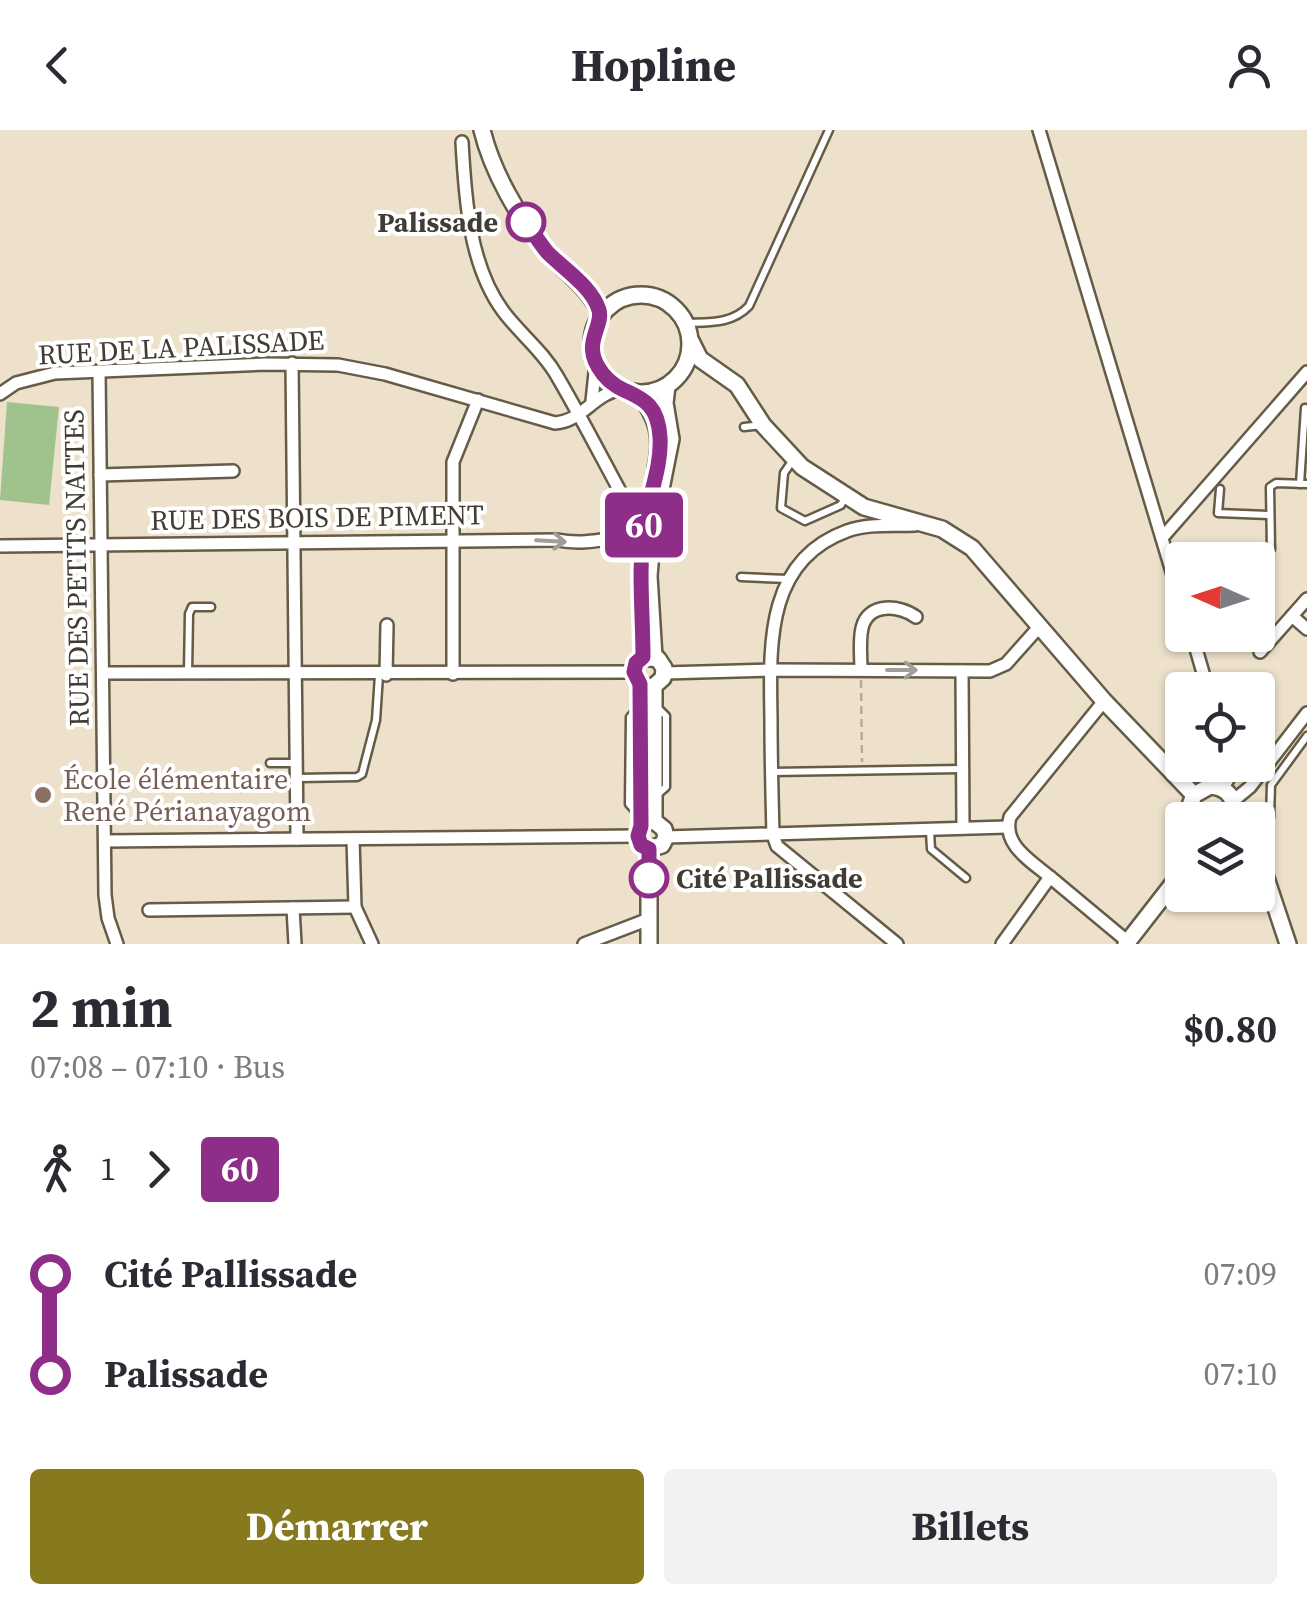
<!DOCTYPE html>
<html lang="fr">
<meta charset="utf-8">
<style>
:root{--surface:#fff;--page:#f2f2f3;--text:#2b2b33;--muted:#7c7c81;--accent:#87791e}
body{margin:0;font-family:"Source Serif 4",serif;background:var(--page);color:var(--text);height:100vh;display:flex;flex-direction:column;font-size:38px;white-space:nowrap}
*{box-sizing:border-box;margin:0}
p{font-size:32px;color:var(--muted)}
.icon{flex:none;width:55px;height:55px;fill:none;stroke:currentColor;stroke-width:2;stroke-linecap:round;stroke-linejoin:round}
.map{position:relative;height:814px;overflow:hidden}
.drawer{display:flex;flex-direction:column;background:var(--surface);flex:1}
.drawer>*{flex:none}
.badge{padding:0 20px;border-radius:8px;font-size:35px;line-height:65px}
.needle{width:65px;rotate:273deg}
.buttons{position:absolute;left:1165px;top:412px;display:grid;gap:20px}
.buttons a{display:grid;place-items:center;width:110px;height:110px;border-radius:10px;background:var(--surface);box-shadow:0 2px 8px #0004;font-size:50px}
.map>.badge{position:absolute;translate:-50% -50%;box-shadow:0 0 0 5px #fff}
.legs{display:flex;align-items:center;gap:15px;height:110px;padding:0 30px;font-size:32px}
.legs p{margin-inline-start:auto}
.headline{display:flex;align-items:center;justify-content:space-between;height:170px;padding:0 30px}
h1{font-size:55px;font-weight:700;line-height:75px}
.primary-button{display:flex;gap:20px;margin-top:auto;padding:20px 30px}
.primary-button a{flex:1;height:115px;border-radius:10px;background:var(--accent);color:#fff;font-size:40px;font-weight:700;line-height:115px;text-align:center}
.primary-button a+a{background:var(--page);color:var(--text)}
ul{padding:0 30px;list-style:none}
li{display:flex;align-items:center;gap:35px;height:100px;font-size:38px}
li i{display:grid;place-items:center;width:15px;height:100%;margin:0 12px;background:currentColor}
li i::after{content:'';width:25px;height:25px;margin:-12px;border:8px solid;border-radius:50%;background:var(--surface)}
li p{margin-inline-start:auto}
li:first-child i{background:linear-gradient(#0000 50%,currentColor 0)}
li:last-child i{background:linear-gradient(currentColor 50%,#0000 0)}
header{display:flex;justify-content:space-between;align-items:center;height:130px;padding:0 30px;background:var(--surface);font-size:45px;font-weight:700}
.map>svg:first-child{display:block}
.green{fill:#a0c38d}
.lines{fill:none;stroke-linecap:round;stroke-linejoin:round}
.lane-casing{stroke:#655c48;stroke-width:11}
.street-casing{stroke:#655c48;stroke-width:16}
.secondary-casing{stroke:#655c48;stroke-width:20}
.path{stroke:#b5ab99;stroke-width:2.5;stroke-dasharray:8 5;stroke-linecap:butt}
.lane{stroke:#fff;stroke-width:6}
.street{stroke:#fff;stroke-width:11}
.secondary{stroke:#fff;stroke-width:15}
.oneway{stroke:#a09e9a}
.line-1-casing{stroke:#fff;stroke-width:22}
.line-1{stroke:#8f2e88;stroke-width:15}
.stop-1-dot{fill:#fff;stroke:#8f2e88;stroke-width:5}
.education-dot{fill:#8d6e63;stroke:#fff;stroke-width:4}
.labels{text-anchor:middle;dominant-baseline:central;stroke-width:8;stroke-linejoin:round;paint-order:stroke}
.stop-label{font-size:28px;font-weight:bold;fill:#413c34;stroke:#fff;text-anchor:end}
.street-label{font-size:28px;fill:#413c34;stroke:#fff}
.education-label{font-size:28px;fill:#785e54;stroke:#fff;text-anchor:start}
</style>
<header><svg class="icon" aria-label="back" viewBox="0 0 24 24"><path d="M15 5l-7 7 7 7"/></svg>Hopline<svg class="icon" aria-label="person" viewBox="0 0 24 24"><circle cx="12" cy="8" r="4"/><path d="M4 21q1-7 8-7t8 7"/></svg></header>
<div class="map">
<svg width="1307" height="814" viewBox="0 0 1307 814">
<rect width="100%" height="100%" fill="#ede1cb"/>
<path class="green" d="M7,272L59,277L49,375L0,370Z"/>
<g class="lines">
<defs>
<g id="lane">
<path d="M686,193C710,192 732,194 749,176L829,0"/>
<path d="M744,297L763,295"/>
<path d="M793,330L784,343L781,378L805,391L841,375L845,367"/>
<path d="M1300,354L1305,278"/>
<path d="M1220,359L1218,383L1268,385"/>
<path d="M1167,421L1177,418L1263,423L1271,419L1270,357L1276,353L1307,354"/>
<path d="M1206,430L1207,420"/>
<path d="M741,447L788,449"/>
<path d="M188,543L189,484L192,477H211"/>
<path d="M658,578L666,586V657L658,664"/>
<path d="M637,579L630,587L629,674L639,685"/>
<path d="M270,633H295"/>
<path d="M772,642L961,639"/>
<path d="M298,648L357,647L362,644L376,590L379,545"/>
<path d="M930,701L931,719L966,748"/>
<path d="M1258,706L1270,687L1271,655L1307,606"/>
</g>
<g id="street">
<path d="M1039,0L1182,475"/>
<path d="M462,12C465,67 469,135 503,181C520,204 543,221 557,246C584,292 608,340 634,387L633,405"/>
<path d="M292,233L297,709"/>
<path d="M99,241L105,765L108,788L117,814"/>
<path d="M0,264L16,253L55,243L265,234L338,235L385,244L555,293C583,291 594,263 622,259"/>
<path d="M592,271L596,233"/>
<path d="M100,345L233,341"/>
<path d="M1162,408L1307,242"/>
<path d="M0,416L557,410C594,417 617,403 653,405"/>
<path d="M1292,486L1307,499"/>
<path d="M1192,505L1208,560"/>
<path d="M1260,522L1307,469"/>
<path d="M861,540C861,527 859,511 862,498C868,472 900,475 916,487"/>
<path d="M962,541L963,698"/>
<path d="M103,543L634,542"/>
<path d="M664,543L770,540L990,541L1006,534L1039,497"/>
<path d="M453,544V332L478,270"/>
<path d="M386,545L387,495"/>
<path d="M1223,658L1231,644L1230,635"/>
<path d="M1233,671L1250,657L1307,583"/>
<path d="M666,707L1007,697"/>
<path d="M353,709L355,777L372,814"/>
<path d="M105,711L638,706"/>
<path d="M1050,747L1128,812"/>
<path d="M293,778L295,814"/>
<path d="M149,780L355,777"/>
<path d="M584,814L649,789"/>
<path d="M897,814L777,716L773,705C772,667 771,629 771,590C770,518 764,431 847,401C869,393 893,396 915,395"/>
<path d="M1002,814L1050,747C1031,731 1002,715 1010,687L1104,571"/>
</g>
<g id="secondary">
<path d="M482,0C492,41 518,87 545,119C563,142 591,157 601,186"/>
<circle cx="641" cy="214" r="49"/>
<path d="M691,211L700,229L737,255L763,295L802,337L864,377L942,399L972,418L1104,571L1194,665"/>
<path d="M638,263C658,287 663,308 656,338"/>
<path d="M654,527L649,446L653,399L671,309L665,273L667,256"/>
<path d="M1193,690L1189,678L1194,665L1210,656C1229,657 1239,672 1231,690"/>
<path d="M649,719L641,715L638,706L641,696L640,554L634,542L636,533L643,527L658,529L664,538L663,548L654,556"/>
<path d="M649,719L662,715L666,707L664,699L654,691V556"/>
<path d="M649,719V814"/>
<path d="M1258,724L1288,814"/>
<path d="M1126,814L1182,742"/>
</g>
</defs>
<use href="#lane" class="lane-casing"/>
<use href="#street" class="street-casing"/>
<use href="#secondary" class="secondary-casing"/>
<path class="path" d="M861,550L862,632"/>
<use href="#lane" class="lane"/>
<use href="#street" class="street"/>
<use href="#secondary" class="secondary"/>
</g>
<defs><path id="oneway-shaft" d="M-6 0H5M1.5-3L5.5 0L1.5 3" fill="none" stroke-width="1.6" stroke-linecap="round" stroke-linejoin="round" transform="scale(2.5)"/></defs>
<g class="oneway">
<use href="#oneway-shaft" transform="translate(551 411) rotate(3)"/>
<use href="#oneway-shaft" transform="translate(902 540)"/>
</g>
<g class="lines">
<defs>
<path id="line-1" d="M526,92C533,102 540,114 548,123C564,139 592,157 599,180C604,198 579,214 603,244C623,270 657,258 660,307C662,337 648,368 644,397C638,440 643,485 643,527L636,533L634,542L640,554L641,696L638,706L641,715L649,719V748"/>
</defs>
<use href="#line-1" class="line-1-casing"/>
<use href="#line-1" class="line-1"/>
</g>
<g class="stop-1-dot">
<circle cx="526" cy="92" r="18"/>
<circle cx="649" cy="748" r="18"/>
</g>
<circle class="education-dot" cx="43" cy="665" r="10"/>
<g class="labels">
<g class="stop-label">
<text x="498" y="92">Palissade</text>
<text x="676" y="748" text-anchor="start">Cité Pallissade</text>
</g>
<g class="street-label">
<text transform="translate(181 217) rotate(-3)">RUE DE LA PALISSADE</text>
<text transform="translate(317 387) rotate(-1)">RUE DES BOIS DE PIMENT</text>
<text transform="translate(76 438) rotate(-91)">RUE DES PETITS NATTES</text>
</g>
<g class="education-label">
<text x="63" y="649">École élémentaire<tspan x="63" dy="32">René Périanayagom</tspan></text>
</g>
</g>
</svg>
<div class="buttons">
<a><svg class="needle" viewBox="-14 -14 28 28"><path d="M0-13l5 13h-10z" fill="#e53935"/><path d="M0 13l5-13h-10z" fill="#7c7c81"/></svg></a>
<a><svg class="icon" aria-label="locate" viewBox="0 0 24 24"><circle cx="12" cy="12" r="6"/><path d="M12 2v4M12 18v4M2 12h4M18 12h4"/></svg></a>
<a><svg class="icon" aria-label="layers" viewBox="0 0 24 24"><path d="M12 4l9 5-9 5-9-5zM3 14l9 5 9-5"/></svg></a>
</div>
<b class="badge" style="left:644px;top:395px;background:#8f2e88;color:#fff">60</b>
</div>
<section class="drawer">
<div class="headline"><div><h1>2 min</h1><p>07:08 – 07:10 · Bus</p></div><b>$0.80</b></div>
<div class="legs"><svg class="icon" aria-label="walk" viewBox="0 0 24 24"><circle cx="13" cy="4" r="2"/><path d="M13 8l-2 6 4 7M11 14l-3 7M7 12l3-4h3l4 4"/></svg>1<svg class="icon" aria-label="forward" viewBox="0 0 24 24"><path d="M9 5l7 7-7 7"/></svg><b class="badge" style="background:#8f2e88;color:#fff">60</b></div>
<ul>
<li><i style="color:#8f2e88"></i><b>Cité Pallissade</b><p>07:09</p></li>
<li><i style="color:#8f2e88"></i><b>Palissade</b><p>07:10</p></li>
</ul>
<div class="primary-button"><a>Démarrer</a><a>Billets</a></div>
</section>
